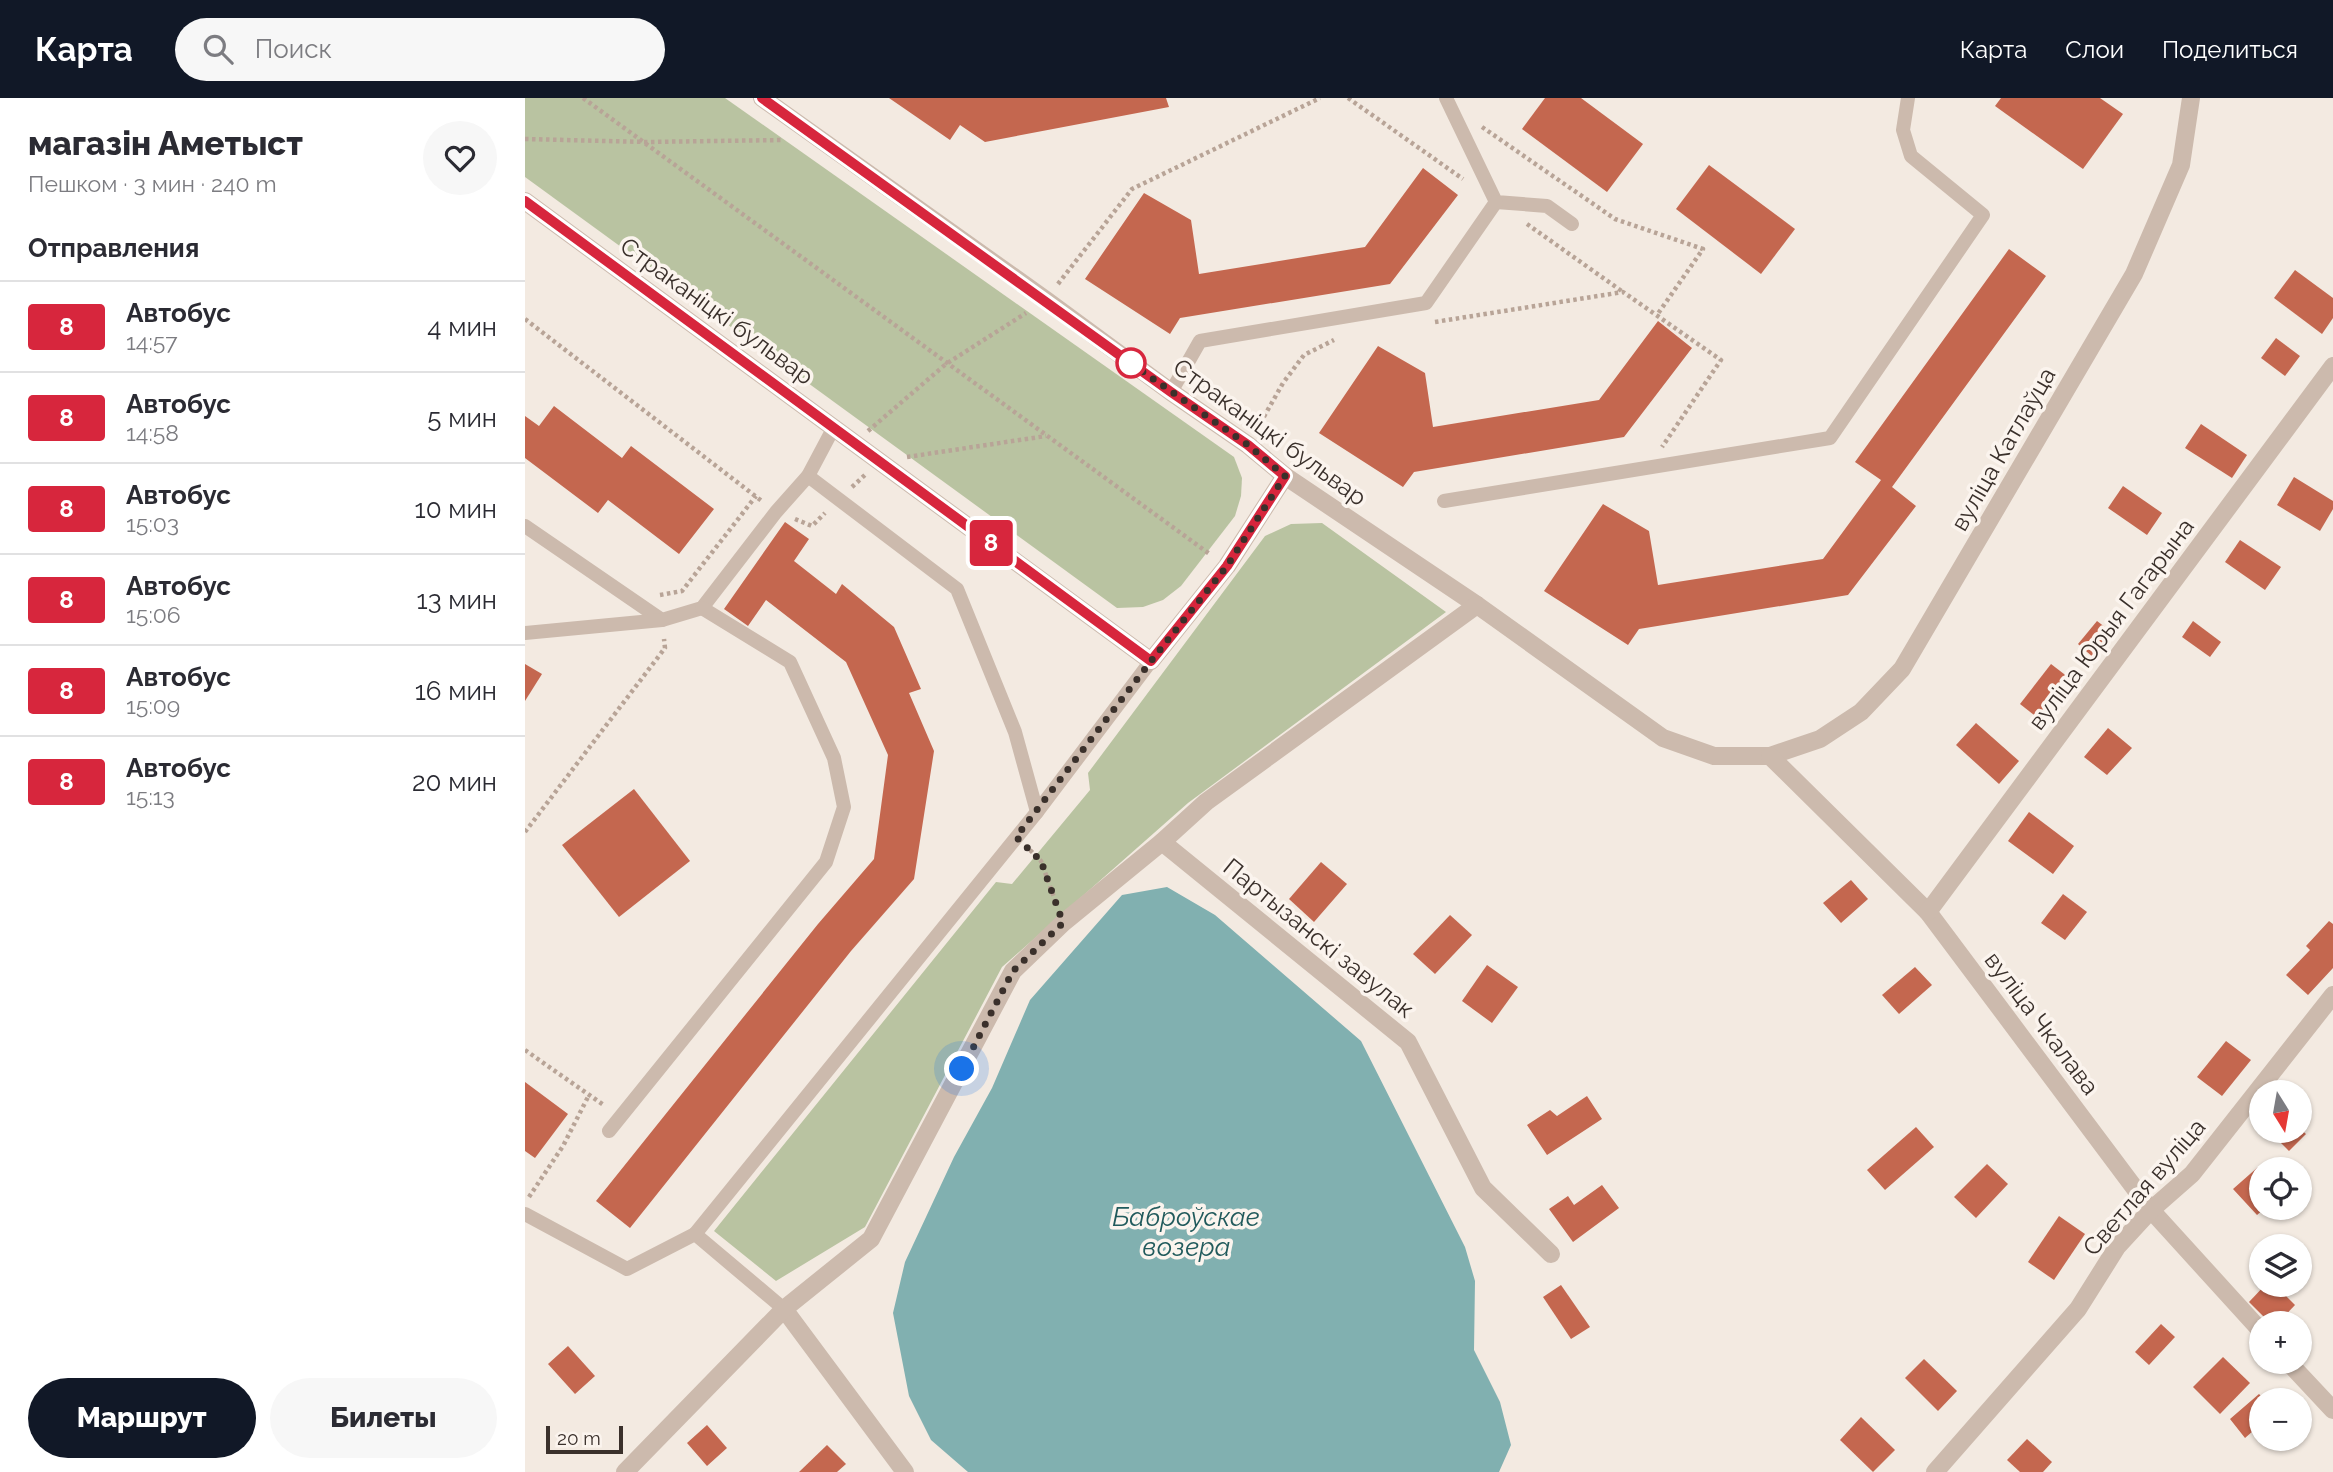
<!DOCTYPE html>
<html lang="ru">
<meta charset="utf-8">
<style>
:root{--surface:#fff;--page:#f7f7f7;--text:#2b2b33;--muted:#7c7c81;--line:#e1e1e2;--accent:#111827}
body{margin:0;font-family:Raleway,sans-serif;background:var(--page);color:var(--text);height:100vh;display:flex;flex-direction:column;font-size:26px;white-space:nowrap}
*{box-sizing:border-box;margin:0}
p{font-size:23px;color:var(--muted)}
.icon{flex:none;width:38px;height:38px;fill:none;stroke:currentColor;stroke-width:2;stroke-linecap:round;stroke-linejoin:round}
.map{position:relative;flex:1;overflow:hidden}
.details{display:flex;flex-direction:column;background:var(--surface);width:525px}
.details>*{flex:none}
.badge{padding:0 14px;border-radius:5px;font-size:24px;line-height:46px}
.needle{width:46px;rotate:169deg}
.tools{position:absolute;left:1724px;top:982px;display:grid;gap:14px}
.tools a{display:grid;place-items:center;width:63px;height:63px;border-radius:50%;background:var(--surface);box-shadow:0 2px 5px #0004;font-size:35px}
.scale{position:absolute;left:21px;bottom:18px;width:77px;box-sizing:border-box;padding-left:7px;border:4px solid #3a302b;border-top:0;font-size:19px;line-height:24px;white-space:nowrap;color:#3a302b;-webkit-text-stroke:5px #fbf4ee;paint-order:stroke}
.you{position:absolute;width:35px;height:35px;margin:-18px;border:5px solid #fff;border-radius:50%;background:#1a73e8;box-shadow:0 0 0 10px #1a73e833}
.map>.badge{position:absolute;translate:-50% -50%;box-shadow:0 0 0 4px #fff}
h2{padding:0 28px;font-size:26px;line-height:63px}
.round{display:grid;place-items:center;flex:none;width:74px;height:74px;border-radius:37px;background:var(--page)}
.head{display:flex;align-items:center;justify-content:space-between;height:119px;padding:0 28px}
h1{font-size:33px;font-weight:800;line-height:52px}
.primary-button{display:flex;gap:14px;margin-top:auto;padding:14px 28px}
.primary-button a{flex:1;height:80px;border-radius:42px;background:var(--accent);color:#fff;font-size:28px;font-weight:800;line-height:80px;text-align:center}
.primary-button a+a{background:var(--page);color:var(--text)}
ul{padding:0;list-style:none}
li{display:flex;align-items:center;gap:21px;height:91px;padding:0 28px;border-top:2px solid var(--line)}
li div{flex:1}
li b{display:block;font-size:26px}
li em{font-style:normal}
li .badge{min-width:77px;font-weight:700;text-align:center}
header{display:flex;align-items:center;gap:42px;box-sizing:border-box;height:98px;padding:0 35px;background:var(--accent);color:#fff}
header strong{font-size:33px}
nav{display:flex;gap:38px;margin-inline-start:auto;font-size:24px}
.search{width:490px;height:63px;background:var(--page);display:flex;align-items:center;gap:18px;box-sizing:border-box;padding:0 24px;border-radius:38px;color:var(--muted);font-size:26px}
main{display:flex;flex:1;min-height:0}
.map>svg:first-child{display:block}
.green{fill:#b9c3a1}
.water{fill:#81b0b0}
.building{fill:#c4674f}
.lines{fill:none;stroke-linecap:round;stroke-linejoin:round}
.path{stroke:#b8a497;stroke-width:4.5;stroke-dasharray:3.5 3.5;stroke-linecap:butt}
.service{stroke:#ccbaad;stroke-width:14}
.minor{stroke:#ccbaad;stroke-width:18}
.tertiary{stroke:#ccbaad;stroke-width:18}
.line-casing{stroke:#fff;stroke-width:16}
.line{stroke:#d7263d;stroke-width:10}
.walk{stroke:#3a302b;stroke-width:7;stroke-dasharray:0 12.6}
.stop-dot{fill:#fff;stroke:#d7263d;stroke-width:3.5}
.labels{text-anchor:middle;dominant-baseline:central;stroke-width:7;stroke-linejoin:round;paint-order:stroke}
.street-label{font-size:24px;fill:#3a302b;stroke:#fbf4ee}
.water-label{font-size:26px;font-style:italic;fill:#215a5c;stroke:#fbf4ee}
</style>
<header>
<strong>Карта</strong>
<div class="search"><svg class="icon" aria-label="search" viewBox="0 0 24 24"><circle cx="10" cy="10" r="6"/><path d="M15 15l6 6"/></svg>Поиск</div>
<nav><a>Карта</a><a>Слои</a><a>Поделиться</a></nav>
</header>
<main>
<section class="details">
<div class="head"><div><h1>магазін Аметыст</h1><p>Пешком · 3 мин · 240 m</p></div><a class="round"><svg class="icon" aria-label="heart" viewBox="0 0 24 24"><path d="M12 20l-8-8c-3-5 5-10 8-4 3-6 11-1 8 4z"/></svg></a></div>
<h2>Отправления</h2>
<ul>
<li><span class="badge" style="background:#d7263d;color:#fff">8</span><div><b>Автобус</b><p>14:57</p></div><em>4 мин</em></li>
<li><span class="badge" style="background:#d7263d;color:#fff">8</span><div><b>Автобус</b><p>14:58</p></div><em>5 мин</em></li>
<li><span class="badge" style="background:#d7263d;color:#fff">8</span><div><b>Автобус</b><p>15:03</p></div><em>10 мин</em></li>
<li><span class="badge" style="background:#d7263d;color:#fff">8</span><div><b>Автобус</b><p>15:06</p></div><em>13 мин</em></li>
<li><span class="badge" style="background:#d7263d;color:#fff">8</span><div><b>Автобус</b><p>15:09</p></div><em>16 мин</em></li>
<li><span class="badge" style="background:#d7263d;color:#fff">8</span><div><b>Автобус</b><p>15:13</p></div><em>20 мин</em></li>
</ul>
<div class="primary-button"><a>Маршрут</a><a>Билеты</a></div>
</section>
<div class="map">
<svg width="1808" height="1374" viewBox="0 0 1808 1374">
<rect width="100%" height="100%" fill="#f3eae1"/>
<g class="green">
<path d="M0,0H200L709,359L717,380L716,398L710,418L656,488L638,502L618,509L592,510L0,79Z"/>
<path d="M797,425L921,514L663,705L477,869L340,1129L251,1183L189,1133L471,784L487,786L565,692L563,675L740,438L766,426Z"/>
</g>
<path class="water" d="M642,789L690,817L836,943L940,1149L950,1183L949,1252L975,1304L986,1347L974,1374H443L406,1342L384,1298L368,1215L380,1164L429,1059L467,990L505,902L597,797Z"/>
<g class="building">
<path d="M364,0H641L644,9L460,44L435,27L425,42Z"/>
<path d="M1020,0H1056L1118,46L1082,94L997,31Z"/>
<path d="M1476,0H1575L1598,16L1558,71L1470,8Z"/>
<path d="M1184,67L1270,131L1236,176L1151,111Z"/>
<path d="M898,70L933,97L865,186L655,220L645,236L560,181L619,95L666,122L674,176L840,149Z"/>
<path d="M1484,151L1521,178L1367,389L1391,408L1323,497L1114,531L1103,547L1019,493L1078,406L1124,433L1133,487L1298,461L1356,382L1330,364Z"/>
<path d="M1770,172L1808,200V220L1797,236L1749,200Z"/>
<path d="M1133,223L1167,250L1099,339L889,374L878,389L794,335L853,248L900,275L908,329L1074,302Z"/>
<path d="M1751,240L1775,258L1760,278L1736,260Z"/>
<path d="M29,308L97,360L106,348L189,411L154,456L83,402L73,415L0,360V318L14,328Z"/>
<path d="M1676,326L1722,357L1707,380L1660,350Z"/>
<path d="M1769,379L1808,403V411L1795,433L1752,407Z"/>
<path d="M1598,388L1637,415L1622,437L1583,410Z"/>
<path d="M260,424L284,441L269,463L311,496L317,486L369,529L396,591L384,595L409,653L389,781L326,853L105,1130L71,1103L293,826L349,761L363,657L321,564L241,502L223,528L199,511Z"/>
<path d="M1715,442L1756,469L1740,492L1700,464Z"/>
<path d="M1572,523L1589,536L1569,560L1553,546Z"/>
<path d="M1668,523L1696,544L1685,559L1657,539Z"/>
<path d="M0,566L17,576L0,603Z"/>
<path d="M1526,566L1552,586L1519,625L1495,606Z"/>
<path d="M1451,625L1494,663L1474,686L1431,647Z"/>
<path d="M1583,630L1607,650L1582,677L1559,659Z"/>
<path d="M109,691L165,763L94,819L37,747Z"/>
<path d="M1504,714L1549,748L1528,776L1483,743Z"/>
<path d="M796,764L822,786L789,824L764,801Z"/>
<path d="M1326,782L1343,801L1316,825L1298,805Z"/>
<path d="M1538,796L1562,814L1540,842L1516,825Z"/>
<path d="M925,817L947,837L910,876L888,856Z"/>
<path d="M1804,823L1808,826V870L1783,897L1761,877L1785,852L1781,848Z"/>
<path d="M962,867L993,889L967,925L937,903Z"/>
<path d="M1390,869L1407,887L1374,916L1357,897Z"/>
<path d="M1701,943L1726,962L1697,998L1672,979Z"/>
<path d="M0,984L43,1016L10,1060L0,1053Z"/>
<path d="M1062,998L1077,1021L1022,1057L1002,1027L1025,1012L1032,1018Z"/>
<path d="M1391,1029L1409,1049L1360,1092L1342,1072Z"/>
<path d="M1774,1030L1781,1036L1764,1053L1743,1032H1774Z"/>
<path d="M1462,1066L1483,1086L1451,1120L1429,1099Z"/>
<path d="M1733,1069L1736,1072V1110H1740L1732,1117L1708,1091Z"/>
<path d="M1077,1087L1094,1110L1048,1144L1024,1111L1043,1098L1049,1107Z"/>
<path d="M1534,1118L1560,1136L1529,1182L1503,1164Z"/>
<path d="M1741,1186H1749L1770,1207L1753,1225H1745L1724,1204Z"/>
<path d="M1036,1187L1065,1229L1046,1241L1018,1199Z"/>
<path d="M1636,1226L1650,1239L1624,1267L1610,1254Z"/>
<path d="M43,1248L70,1278L50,1296L23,1266Z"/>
<path d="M1698,1259L1725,1285L1695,1316L1668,1289Z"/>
<path d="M1399,1261L1432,1293L1413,1313L1380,1280Z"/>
<path d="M1734,1296L1740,1302H1736V1326L1720,1340L1705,1321Z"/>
<path d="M1336,1319L1370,1352L1348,1374L1315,1342Z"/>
<path d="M182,1327L202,1350L182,1368L162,1345Z"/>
<path d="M1502,1341L1527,1364L1518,1374H1495L1482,1362Z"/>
<path d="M302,1347L321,1366L312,1374H274Z"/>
</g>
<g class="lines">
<g class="path">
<path d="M58,0L686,457"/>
<path d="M823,0L938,81"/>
<path d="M957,29L1090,121L1178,151L1132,217"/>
<path d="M0,41L121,44L258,42"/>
<path d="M1002,126L1098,194"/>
<path d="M533,186L607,91L795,0"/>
<path d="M0,221L238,404"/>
<path d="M910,224L1098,194L1196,262L1137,349"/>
<path d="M732,331L758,285L779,257L809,242"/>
<path d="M343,333L421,266L501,215"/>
<path d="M382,359L521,338"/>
<path d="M327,389L341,376"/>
<path d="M270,421L287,428L300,415"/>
<path d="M135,497L157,493L231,398"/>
<path d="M0,734L140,550L139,541"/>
<path d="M505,752L516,763L531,805"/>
<path d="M0,952L80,1008"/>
<path d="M4,1099L38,1048L64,997"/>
</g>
<g class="service">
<path d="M921,0L971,104L1022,108L1047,126"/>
<path d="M646,294L675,243L901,205L971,104"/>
<path d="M283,378L432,491L490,634L512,714"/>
<path d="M919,403L1305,340L1458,117L1386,58L1378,32L1383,0"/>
<path d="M0,428L137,522L177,510L251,414L283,378L309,329"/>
<path d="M0,535L137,522"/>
<path d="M84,1033L301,764L319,709L309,660L265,564L177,510"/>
<path d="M0,1116L102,1171L170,1136L259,1211"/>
<path d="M170,1136L512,714L626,563"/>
</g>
<g class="minor">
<path d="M760,378L952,507L1138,640L1189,658H1245L1295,641L1336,614L1377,571L1609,176L1656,67L1666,0"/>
<path d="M1245,658L1403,814L1626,1112L1736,1233"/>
<path d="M637,744L883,944L958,1090L1026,1156"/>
<path d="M1403,814L1808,268"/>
<path d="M259,1211L380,1374"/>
<path d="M1763,1264L1808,1312"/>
<path d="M100,1374L259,1211L346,1141L488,873L538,825L637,744L681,704L952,507"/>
<path d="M1410,1374L1553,1211L1592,1149L1626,1112L1667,1076L1808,897"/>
</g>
<path class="tertiary" d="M0,103L626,563L702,468L760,378L723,347L646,294L521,202L237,0"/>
</g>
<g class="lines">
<defs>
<path id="line" d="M0,103L626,563L702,468L760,378L723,347L646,294L237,0"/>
</defs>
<use href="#line" class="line-casing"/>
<use href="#line" class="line"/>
<path class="walk" d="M437,971L488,873L538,825L516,763L491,739L626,563L702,468L760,378L723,347L604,264L606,265"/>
</g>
<circle class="stop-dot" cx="606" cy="265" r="14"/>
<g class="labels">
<g class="street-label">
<text transform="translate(192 213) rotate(36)">Страканіцкі бульвар</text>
<text transform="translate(745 334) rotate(36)">Страканіцкі бульвар</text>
<text transform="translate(1478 351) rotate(-60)">вуліца Катлаўца</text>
<text transform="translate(1586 526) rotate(-53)">вуліца Юрыя Гагарына</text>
<text transform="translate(794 840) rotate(39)">Партызанскі завулак</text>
<text transform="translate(1517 925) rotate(53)">вуліца Чкалава</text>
<text transform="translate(1619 1089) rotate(-49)">Светлая вуліца</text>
</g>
<g class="water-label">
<text x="661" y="1119">Баброўскае<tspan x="661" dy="30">возера</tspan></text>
</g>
</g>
</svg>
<div class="tools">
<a><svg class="needle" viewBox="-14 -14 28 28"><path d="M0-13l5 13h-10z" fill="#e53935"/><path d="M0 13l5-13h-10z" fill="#7c7c81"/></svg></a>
<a><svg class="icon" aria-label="locate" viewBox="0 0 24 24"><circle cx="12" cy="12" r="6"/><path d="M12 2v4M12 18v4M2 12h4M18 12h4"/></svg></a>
<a><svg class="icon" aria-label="layers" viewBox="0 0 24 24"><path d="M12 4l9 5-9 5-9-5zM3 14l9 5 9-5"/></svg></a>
<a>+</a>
<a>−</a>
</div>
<div class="scale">20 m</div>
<div class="you" style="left:437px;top:971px"></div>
<b class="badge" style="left:466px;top:445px;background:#d7263d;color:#fff">8</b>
</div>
</main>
